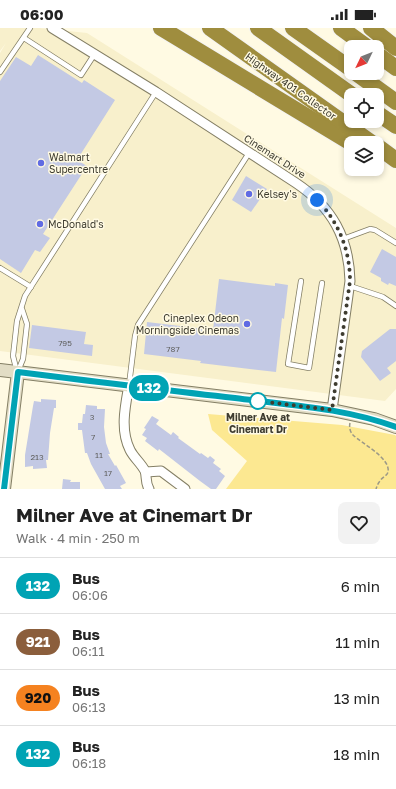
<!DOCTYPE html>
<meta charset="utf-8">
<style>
:root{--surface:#fff;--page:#f2f2f2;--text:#222;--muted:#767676;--line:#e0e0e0}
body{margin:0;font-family:"Golos Text",sans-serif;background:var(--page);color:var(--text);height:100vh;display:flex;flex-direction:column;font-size:15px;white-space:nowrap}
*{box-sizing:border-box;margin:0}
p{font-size:13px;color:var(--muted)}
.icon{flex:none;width:22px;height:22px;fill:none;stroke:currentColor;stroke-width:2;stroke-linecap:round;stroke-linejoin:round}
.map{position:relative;height:461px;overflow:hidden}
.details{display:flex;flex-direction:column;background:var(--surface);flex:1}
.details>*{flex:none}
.badge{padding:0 8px;border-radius:13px;font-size:14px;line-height:26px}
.needle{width:26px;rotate:227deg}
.buttons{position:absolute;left:344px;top:12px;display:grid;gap:8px}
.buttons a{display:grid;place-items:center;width:40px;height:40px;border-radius:8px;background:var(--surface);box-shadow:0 2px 6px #0003;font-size:20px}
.you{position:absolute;width:20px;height:20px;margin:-10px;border:3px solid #fff;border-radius:50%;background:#1a73e8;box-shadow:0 0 0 6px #1a73e833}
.map>.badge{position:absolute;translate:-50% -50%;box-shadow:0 0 0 2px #fff}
.round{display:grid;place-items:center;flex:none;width:42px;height:42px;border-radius:8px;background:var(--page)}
.overview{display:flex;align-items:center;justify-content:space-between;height:68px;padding:0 16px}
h1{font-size:19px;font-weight:700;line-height:30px}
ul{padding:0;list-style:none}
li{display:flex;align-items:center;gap:12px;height:56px;padding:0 16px;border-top:1px solid var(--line)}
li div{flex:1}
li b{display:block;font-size:15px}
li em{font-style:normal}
li .badge{min-width:44px;font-weight:700;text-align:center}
.status{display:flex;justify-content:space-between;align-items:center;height:28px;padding:0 20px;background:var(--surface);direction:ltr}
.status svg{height:11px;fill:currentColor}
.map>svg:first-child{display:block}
.built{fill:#f8f0cc}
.green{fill:#fce891}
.building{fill:#c3c9e4}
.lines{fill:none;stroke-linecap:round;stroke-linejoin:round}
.lane-casing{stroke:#847f65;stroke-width:6}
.street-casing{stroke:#847f65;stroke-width:11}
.secondary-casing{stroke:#847f65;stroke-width:14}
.highway-casing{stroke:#f3f3f3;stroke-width:18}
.path{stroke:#9c9987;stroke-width:1.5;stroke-dasharray:4 2;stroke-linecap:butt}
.lane{stroke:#fff;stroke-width:4.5}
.street{stroke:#fff;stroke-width:9}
.secondary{stroke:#e2ddc5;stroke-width:12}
.highway{stroke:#9f8d3e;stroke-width:16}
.line-casing{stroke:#fff;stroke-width:9}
.line{stroke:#00a3b4;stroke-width:6}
.walk{stroke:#3e3c30;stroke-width:4;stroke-dasharray:0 7.2}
.poi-dot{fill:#606be3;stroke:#fffae3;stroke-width:1.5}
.stop-dot{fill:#fff;stroke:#00a3b4;stroke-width:2}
.labels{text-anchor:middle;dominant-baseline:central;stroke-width:3;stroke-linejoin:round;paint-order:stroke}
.number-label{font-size:8px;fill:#5f5f5d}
.street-label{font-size:10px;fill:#3e3c30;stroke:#fffae3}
.poi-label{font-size:10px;fill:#3e3c30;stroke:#fffae3;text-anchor:start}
.stop-label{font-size:10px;font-weight:bold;fill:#3e3c30;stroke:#fffae3}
</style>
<div class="status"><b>06:00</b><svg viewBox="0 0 49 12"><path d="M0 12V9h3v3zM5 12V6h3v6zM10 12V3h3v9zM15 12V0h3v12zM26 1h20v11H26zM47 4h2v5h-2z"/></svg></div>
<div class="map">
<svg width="396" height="461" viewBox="0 0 396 461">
<rect width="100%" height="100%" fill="#fffae3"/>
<path class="built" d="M0,0H40L87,5L396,200V361L385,373L0,323V25L6,15L0,23Z"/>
<path class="green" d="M208,386L342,397L395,407L396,408V461H226L247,433L212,402Z"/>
<g class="building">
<path d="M38,27L82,55L84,52L115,72L77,132L87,138L43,206L50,210L40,224L35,222L21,245L0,231V53L16,29L31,38Z"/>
<path d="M246,148L267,161L251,184L232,172Z"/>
<path d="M382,221L396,229V258L389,255L388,257L381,253V250L370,244Z"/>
<path d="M219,251L275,258V255L288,257L284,291L282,290L276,344L200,335L201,333L144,326L147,294L213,302Z"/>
<path d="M32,297L86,304L84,316L93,317L92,328L29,320Z"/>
<path d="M390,301H396V333L387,340L391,345L380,353L361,329L362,323Z"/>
<path d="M41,371L56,372V380H54L50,405L48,432H46L47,440L33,441V438L25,439V427L33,378L34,373L41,374Z"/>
<path d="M86,377L97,378V381H105L104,399L106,415L110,426H108L115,438L116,437L126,455L120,458L122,461H105L91,436L87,425H85L82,402H78V395H82L83,386H85Z"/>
<path d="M152,388L159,392L156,396L171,407L173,404L179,409L178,410L200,426L201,425L208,430L210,428L215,432L213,435L221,441L219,443L225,448L216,461H211L200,453L159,421L158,423L145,413L147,410L142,407L146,401L144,400Z"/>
<path d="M63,451L71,452L70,454H80V461H62Z"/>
</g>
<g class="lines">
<defs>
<g id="lane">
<path d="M24,10L81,47L94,27"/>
<path d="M0,44L30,0"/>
<path d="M343,211L370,201L375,202L396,215"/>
<path d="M0,240L31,259"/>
<path d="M301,253L288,336L309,340L322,255"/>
<path d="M350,258L383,269L396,278"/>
<path d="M18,343L23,331L27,296L22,281"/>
<path d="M17,344L13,328L17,293L25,268L156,64"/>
<path d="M129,357L135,308L138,297L249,125"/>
</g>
<g id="street">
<path d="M52,0L156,64L296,155C332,179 349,210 350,253L332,382"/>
<path d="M129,357C125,379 120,402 130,422C134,430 141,435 145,443C147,448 145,454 149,461"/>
<path d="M146,444L161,443L185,461"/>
</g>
<g id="secondary">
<path d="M0,342L332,382L374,391L396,399"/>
<path d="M4,461L18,344"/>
</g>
<g id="highway">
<path d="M161,0L351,115"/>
<path d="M210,0L372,115"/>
<path d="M258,0L352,67"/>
<path d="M293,0L351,41"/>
<path d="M341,0L367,19"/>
<path d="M371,0L396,20"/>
<path d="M377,26L396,40"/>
<path d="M356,45L396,74"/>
<path d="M377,85L396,98"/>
<path d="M377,118L396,132"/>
</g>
</defs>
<use href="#lane" class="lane-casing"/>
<use href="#street" class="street-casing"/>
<use href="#secondary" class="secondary-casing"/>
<use href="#highway" class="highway-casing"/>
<path class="path" d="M350,395C349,399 350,404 353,407C361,415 391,430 388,444C387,448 382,449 380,453C378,455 377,458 376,461"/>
<use href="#lane" class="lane"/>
<use href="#street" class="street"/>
<use href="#secondary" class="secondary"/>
<use href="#highway" class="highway"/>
</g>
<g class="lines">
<defs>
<path id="line" d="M4,461L18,344C90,353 162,362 235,370C289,377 344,380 396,399"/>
</defs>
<use href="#line" class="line-casing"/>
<use href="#line" class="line"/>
<path class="walk" d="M258,373L332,382L350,253C350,223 339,194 317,172"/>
</g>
<g class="poi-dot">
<circle cx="41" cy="135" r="4"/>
<circle cx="249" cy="166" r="4"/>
<circle cx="40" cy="196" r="4"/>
<circle cx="247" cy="296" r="4"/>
</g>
<circle class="stop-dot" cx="258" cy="373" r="8"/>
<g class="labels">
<g class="number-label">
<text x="65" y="315">795</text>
<text x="173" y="321">787</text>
<text x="92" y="389">3</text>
<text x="93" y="409">7</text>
<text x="99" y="427">11</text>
<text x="37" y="429">213</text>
<text x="108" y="445">17</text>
</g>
<g class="street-label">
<text transform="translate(291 58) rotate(35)">Highway 401 Collector</text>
<text transform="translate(275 128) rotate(33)">Cinemart Drive</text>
</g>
<g class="poi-label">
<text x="49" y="129">Walmart<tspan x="49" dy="12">Supercentre</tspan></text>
<text x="257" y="166">Kelsey's</text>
<text x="48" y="196">McDonald's</text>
<text x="239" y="290" text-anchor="end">Cineplex Odeon<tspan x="239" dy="12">Morningside Cinemas</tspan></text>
</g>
<g class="stop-label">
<text x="258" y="389">Milner Ave at<tspan x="258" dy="12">Cinemart Dr</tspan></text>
</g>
</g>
</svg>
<div class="buttons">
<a><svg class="needle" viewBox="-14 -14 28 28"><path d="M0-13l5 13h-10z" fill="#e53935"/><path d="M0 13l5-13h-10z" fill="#767676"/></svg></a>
<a><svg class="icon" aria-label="locate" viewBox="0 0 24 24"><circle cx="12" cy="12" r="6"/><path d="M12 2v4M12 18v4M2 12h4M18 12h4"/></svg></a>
<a><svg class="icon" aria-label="layers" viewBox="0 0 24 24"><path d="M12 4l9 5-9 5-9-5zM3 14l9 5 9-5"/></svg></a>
</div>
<div class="you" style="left:317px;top:172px"></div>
<b class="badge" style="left:149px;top:360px;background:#00a3b4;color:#fff">132</b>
</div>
<section class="details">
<div class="overview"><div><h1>Milner Ave at Cinemart Dr</h1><p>Walk · 4 min · 250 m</p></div><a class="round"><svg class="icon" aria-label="heart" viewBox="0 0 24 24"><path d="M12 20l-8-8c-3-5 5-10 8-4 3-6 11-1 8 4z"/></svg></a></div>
<ul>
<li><span class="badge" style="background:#00a3b4;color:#fff">132</span><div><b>Bus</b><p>06:06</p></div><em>6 min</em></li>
<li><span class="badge" style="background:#8b5e3c;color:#fff">921</span><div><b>Bus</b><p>06:11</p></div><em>11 min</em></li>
<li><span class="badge" style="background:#f58220;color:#111">920</span><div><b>Bus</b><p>06:13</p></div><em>13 min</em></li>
<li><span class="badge" style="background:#00a3b4;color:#fff">132</span><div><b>Bus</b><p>06:18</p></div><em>18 min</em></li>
</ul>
</section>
